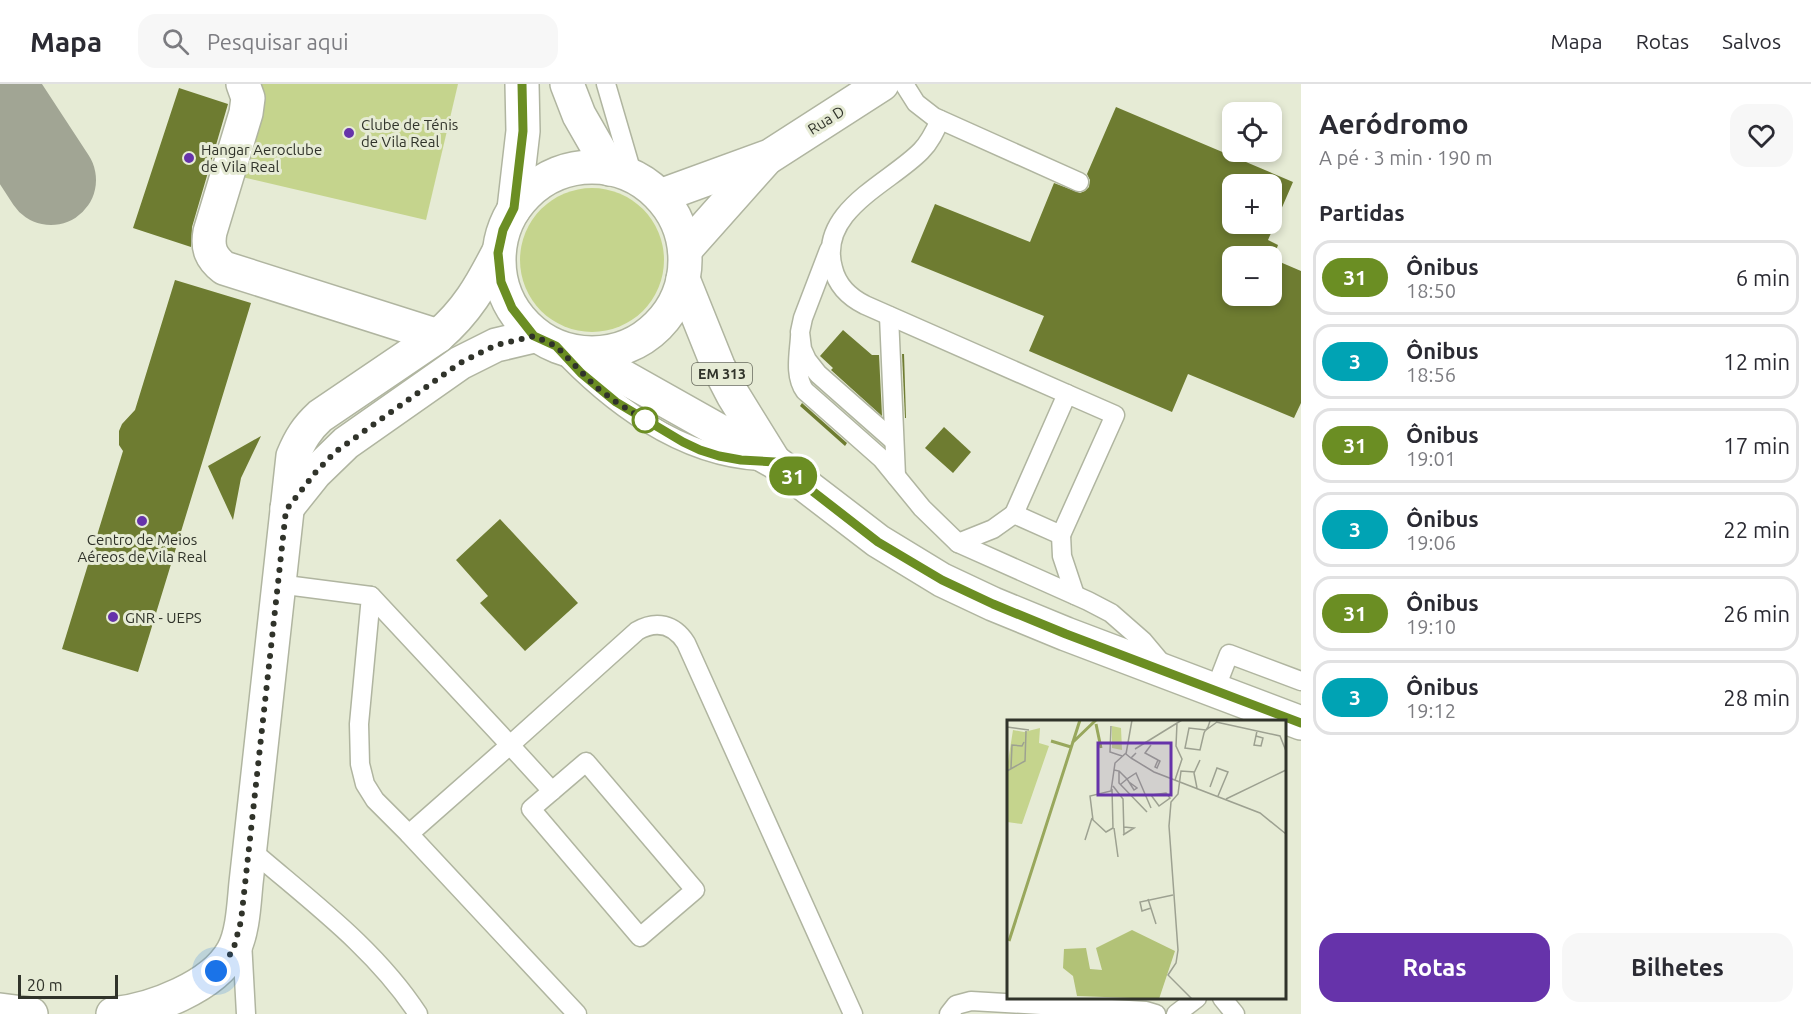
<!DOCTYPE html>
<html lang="pt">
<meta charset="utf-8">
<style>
:root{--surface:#fff;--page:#f7f7f7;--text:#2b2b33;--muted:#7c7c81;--line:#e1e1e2;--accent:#63a}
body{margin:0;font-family:Ubuntu,sans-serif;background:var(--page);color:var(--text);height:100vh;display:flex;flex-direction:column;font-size:22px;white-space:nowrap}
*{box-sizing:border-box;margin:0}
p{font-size:20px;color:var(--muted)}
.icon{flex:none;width:33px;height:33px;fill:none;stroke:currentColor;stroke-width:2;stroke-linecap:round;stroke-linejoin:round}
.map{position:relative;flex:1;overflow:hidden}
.side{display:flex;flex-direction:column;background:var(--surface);width:510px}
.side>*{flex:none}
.badge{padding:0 12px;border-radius:20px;font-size:21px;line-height:39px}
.fabs{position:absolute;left:1222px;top:18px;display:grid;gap:12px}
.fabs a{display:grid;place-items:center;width:60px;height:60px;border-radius:12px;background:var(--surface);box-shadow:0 3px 9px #0003;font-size:30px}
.scale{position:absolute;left:18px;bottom:15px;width:100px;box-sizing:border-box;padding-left:6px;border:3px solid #30332a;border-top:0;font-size:16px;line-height:21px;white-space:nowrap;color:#30332a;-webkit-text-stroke:4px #e6ebd5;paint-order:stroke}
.you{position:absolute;width:30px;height:30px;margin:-15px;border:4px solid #fff;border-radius:50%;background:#1a73e8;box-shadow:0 0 0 9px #1a73e833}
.map>.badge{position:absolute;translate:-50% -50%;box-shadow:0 0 0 3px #fff}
h2{padding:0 18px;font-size:22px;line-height:54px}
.round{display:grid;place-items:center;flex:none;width:63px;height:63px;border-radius:18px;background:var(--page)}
.summary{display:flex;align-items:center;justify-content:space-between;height:102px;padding:0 18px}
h1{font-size:28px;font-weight:700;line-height:45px}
.button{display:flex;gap:12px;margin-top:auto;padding:12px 18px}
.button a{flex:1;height:69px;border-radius:18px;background:var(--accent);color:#fff;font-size:24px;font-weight:700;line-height:69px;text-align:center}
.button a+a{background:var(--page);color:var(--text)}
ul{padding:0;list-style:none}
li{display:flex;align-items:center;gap:18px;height:75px;margin:0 12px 9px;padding:0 6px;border:3px solid var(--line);border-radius:18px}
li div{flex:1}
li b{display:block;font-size:22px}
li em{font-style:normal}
li .badge{min-width:66px;font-weight:700;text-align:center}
header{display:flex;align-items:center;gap:36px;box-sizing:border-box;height:84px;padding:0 30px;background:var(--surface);border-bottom:2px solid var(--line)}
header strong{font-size:28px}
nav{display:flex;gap:33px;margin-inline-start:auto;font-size:21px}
.search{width:420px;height:54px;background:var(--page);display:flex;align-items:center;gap:15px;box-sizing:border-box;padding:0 21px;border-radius:18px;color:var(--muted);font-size:22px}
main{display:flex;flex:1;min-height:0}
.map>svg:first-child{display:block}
.green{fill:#c5d48d}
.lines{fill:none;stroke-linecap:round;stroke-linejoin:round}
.taxiway{stroke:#a1a594;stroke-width:90}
.building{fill:#6e7c31;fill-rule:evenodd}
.service-casing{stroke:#b0b5a0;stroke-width:21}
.minor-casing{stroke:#b0b5a0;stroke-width:36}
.primary-casing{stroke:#b0b5a0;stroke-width:36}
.service{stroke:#fff;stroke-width:18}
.minor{stroke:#fff;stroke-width:33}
.primary{stroke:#fff;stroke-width:33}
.line-casing{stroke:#fff;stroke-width:14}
.line{stroke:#6b8e23;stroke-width:9}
.walk{stroke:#30332a;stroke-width:6;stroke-dasharray:0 10.8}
.poi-dot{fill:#63a;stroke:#e6ebd5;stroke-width:2}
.stop-dot{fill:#fff;stroke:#6b8e23;stroke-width:3}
.labels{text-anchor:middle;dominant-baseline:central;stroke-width:6;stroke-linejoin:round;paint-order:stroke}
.shield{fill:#e6ebd5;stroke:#676a5d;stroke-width:1.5}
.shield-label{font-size:14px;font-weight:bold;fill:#30332a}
.street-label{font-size:15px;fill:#30332a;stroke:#e6ebd5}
.poi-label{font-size:15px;fill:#30332a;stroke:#e6ebd5;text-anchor:start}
.inset-river{fill:none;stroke:#98a75c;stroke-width:3}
.inset-road{fill:none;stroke:#9da191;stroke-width:1.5}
.view{fill:#63a;fill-opacity:0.15;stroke:#63a;stroke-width:3}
.inset-edge{fill:none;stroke:#30332a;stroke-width:3}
</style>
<header>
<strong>Mapa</strong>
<div class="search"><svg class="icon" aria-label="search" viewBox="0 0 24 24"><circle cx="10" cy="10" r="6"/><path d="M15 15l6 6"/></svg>Pesquisar aqui</div>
<nav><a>Mapa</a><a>Rotas</a><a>Salvos</a></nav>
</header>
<main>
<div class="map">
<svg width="1301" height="930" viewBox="0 0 1301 930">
<rect width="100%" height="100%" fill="#e6ebd5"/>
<g class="green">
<path d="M260,0H458L426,136L242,93Z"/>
<circle cx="592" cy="176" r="72"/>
</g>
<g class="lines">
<path class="taxiway" d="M0,18L51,96"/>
</g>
<g class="building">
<path d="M179,4L228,20L192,143L191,163L133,144Z"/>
<path d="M1116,23L1293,98L1268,156L1278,161L1273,175L1301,187V319L1294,334L1188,290L1172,328L1029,267L1044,232L911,178L935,120L1030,158L1054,99L1080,109L1085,107L1089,103L1090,96L1087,90ZM1233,100H1272V140H1233ZM1233,172H1272V212H1233Z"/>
<path d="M175,196L251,219L138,588L62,565L123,367L119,361V347L122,340L135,326Z"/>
<path d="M843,246L872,271H879L882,332L831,286L833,284L820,272Z"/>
<path d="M902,270H904L906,334H905Z"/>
<path d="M802,319L847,359L845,362L800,322Z"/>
<path d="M944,343L971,368L953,389L925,364Z"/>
<path d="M261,352L241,394L233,436L208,382Z"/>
<path d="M500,435L578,519L525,567L480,519L488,512L456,476Z"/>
</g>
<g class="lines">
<defs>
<g id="service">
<path d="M606,0L632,89"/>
<path d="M904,0L916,19L934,33L1079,98"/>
<path d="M940,36C935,47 930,58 921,67C890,99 817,127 833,184C837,201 849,213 865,221L1067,310"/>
<path d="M829,166L803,234L800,248L802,265L807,276L818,290L894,357"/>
<path d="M889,232L896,392"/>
<path d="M800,253C799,270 794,292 805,307L882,375L922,424L958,459L1088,517L1111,529L1143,557L1164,582"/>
<path d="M556,262C609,319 680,373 760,377"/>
<path d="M1067,310L1115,331L1061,451L1014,430Z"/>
<path d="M1061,451L1062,472L1075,511"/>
<path d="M958,459L993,445L1014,430"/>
<path d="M278,500L371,512L359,640L360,680L365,700L375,716L409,750L577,930"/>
<path d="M371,512L510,661L409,750"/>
<path d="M1215,606L1229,570L1301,597"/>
<path d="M586,678L695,806L640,853L531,725Z"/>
<path d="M552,707L510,661L637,547C656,536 674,540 686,559L853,930"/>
<path d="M250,765C309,816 375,864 418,930"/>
<path d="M242,857L246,930"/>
<path d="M1222,914L1235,930"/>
<path d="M949,930L956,921L971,917L1146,927L1156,930"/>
<path d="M1176,930L1197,914"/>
</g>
<g id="minor">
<path d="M243,0L248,14L246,29L210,148C207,164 211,174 224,184L438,252"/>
<path d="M660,112L770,72L882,0"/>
<path d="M685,166L766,75"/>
<path d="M287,424L315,389L346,359L460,279L496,261L534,252"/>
<path d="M0,926L31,930"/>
<path d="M113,930C152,926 213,903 233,867C243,849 244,819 246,799L293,372C300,355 307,344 320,332L438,252C467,227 481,202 498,169"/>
</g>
<g id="primary">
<path d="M567,0L579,31L610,85"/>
<circle cx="592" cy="176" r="93"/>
<path d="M514,125L523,47L522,0"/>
<path d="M683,195L718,282L733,311L772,374"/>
<path d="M581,269L775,378L878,457L942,496L993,520L1066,550L1301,639"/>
</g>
</defs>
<use href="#service" class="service-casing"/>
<use href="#minor" class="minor-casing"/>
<use href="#primary" class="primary-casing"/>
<use href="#service" class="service"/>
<use href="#minor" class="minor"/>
<use href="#primary" class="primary"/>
</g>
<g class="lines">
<defs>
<path id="line" d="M522,0L523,47L514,124L503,146L498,169L501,198L512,224L534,252L556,262L581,289L616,318L683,358L700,366L719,372L741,376L775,378L878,458L942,496L993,520L1066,550L1301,639"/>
</defs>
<use href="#line" class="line-casing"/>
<use href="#line" class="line"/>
<path class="walk" d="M216,887L233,867L241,837L286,426L315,389L335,368L460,279L496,261L534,252L556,262L596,303L616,318L651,340L645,336"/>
</g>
<g class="poi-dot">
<circle cx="349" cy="49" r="6"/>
<circle cx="189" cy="74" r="6"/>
<circle cx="142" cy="437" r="6"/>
<circle cx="113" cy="533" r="6"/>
</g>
<circle class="stop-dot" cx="645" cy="336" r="12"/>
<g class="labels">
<rect class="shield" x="692" y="279" width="60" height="22" rx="4.5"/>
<g class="shield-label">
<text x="722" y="290">EM 313</text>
</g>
<g class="street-label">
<text transform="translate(826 36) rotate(-32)">Rua D</text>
</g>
<g class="poi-label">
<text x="361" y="40">Clube de Ténis<tspan x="361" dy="17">de Vila Real</tspan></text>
<text x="201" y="65">Hangar Aeroclube<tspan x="201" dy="17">de Vila Real</tspan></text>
<text x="142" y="455" text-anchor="middle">Centro de Meios<tspan x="142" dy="17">Aéreos de Vila Real</tspan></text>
<text x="125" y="533">GNR - UEPS</text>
</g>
</g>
<g transform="translate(1007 636)">
<rect width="279" height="279" fill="#e6ebd5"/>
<path d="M105,6L114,8L115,30L105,28ZM33,8L32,23L42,26L15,104L0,102V48L6,10L17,12Z" fill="#c5d48d"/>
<path d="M125,210L168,231L152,279L70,276L66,256L56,248L57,229L79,228L83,249L95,250L89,228Z" fill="#b2c277"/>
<path class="inset-river" d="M89,4L94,28M44,21L64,27M65,23L89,0M2,221L73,0"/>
<path class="inset-road" d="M125,0L119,34L124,38L129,33M203,1L201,7L199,10L198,11L197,13L193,30L178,28L182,8L199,10L210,2M209,2L273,16L279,31M104,6L103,32L115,36M0,7L22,10M249,16L256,18L254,26L247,25L250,11M144,25L138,33L151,40M128,29L175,0M124,38L147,52L253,93L279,114M151,40L153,41L150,48L148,47ZM4,48L5,25L15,26L17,22M107,50L112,51V63L140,92M0,51L18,41L19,11M112,51L120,59L114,64M168,60L175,39L169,26L170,3M122,62L130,68L127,70L120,59L129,53L144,88M106,66L116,79L117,115M203,67L210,48L221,52L211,76M190,68L187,53L193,40M105,69L106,108L99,112L86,100L83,76L104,71L108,43L119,33M159,73L163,78L152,86L144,75ZM219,79L279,50M107,108L111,137M116,115L127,108L117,107M78,120L85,98M141,179L149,204M144,188L135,191L133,182L166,175M185,279L161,255L169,243L171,230L162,106L164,82L171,74L174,51L188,52"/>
<path class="view" d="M91,23H164V75H91Z"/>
<rect width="279" height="279" class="inset-edge"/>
</g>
</svg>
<div class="fabs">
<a><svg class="icon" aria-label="locate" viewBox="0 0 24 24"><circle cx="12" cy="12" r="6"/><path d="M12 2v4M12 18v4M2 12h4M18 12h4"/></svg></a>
<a>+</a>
<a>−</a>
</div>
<div class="scale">20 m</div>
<div class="you" style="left:216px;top:887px"></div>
<b class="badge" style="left:793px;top:392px;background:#6b8e23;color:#fff">31</b>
</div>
<section class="side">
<div class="summary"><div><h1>Aeródromo</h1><p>A pé · 3 min · 190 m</p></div><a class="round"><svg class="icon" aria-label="heart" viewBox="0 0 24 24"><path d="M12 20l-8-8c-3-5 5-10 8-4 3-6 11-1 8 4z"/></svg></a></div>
<h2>Partidas</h2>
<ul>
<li><span class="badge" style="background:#6b8e23;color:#fff">31</span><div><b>Ônibus</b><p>18:50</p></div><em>6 min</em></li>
<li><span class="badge" style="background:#00a3b4;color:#fff">3</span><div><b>Ônibus</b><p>18:56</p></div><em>12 min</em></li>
<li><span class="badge" style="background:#6b8e23;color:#fff">31</span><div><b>Ônibus</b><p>19:01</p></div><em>17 min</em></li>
<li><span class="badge" style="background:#00a3b4;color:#fff">3</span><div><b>Ônibus</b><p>19:06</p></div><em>22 min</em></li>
<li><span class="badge" style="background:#6b8e23;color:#fff">31</span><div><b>Ônibus</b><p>19:10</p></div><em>26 min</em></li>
<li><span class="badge" style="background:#00a3b4;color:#fff">3</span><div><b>Ônibus</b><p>19:12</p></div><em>28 min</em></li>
</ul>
<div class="button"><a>Rotas</a><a>Bilhetes</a></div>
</section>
</main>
